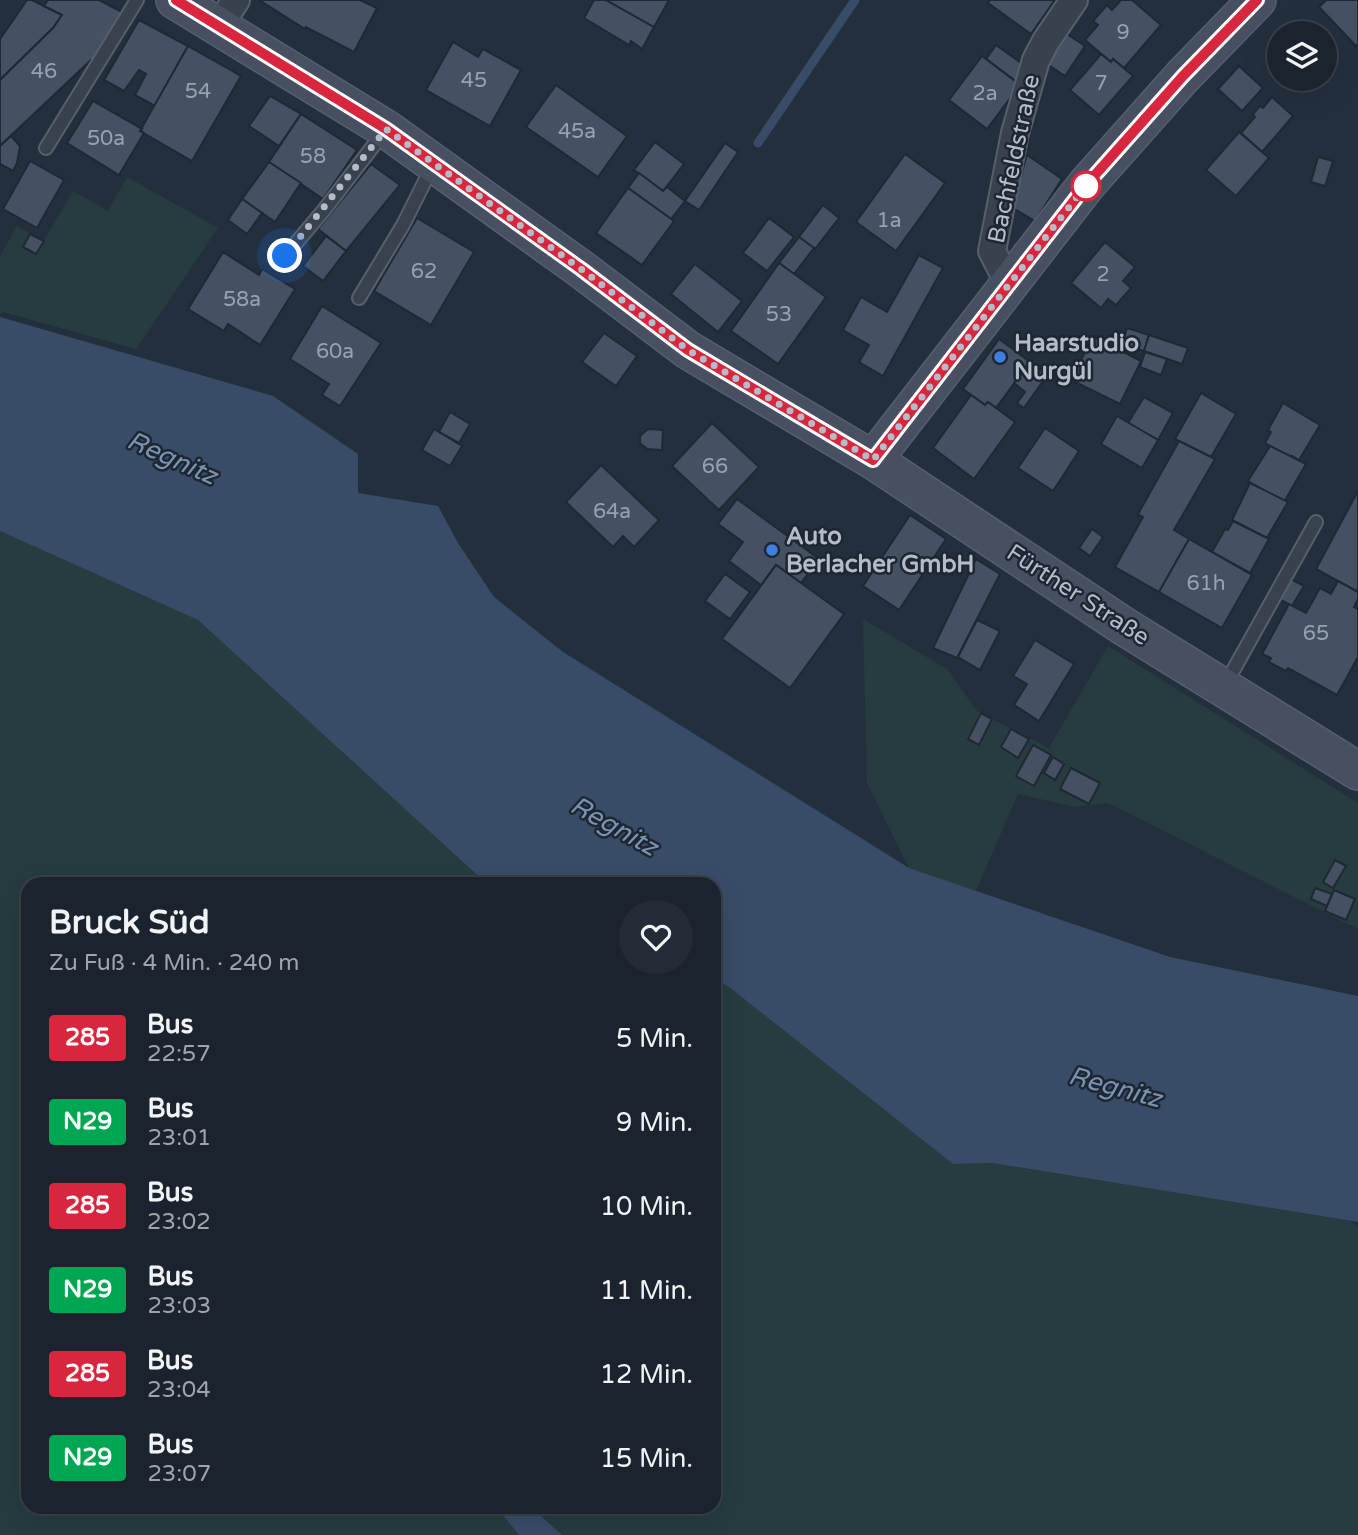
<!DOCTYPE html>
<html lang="de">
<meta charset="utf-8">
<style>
:root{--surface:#1b232e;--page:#242b36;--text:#f1f3f6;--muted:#a0a4aa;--line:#39404a}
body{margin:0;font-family:"Varela Round",sans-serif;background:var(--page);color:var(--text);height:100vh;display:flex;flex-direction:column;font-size:26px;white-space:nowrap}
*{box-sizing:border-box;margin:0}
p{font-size:23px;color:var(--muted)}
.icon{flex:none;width:38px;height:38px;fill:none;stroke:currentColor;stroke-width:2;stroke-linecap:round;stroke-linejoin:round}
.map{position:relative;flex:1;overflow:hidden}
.sheet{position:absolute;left:21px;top:877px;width:700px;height:637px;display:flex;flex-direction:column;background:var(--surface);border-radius:21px;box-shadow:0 7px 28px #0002,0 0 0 2px var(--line)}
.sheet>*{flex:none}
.badge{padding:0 14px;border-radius:5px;font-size:24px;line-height:46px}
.controls{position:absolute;left:1267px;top:21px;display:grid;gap:14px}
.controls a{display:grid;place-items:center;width:70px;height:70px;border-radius:50%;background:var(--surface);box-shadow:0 7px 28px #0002,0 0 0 2px var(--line);font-size:35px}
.you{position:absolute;width:35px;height:35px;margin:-18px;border:5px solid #fff;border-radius:50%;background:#1a73e8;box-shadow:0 0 0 10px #1a73e833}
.map>.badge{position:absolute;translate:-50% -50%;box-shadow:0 0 0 4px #fff}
.round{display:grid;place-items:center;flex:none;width:74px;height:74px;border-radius:37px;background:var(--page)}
.overview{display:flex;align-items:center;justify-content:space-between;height:119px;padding:0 28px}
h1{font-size:33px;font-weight:700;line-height:52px}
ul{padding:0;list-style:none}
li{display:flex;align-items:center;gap:21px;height:84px;padding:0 28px}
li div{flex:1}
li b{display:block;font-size:26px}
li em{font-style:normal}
li .badge{min-width:77px;font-weight:700;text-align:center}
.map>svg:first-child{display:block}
.green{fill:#263c3f}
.water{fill:#394c67}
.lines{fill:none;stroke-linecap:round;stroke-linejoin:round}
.stream{stroke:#394c67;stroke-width:9}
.building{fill:#455162;stroke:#1f2835;stroke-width:2}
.lane-casing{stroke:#565f6c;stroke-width:16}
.street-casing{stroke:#565f6c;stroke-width:30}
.secondary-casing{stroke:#565f6c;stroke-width:40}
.lane{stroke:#38414e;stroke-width:12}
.street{stroke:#38414e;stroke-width:26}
.secondary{stroke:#465061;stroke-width:37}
.line-casing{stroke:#fff;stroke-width:16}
.line{stroke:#d7263d;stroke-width:10}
.walk{stroke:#b4bcc9;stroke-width:7;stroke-dasharray:0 12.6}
.stop-dot{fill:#fff;stroke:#d7263d;stroke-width:3.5}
.shop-dot{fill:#3f7fe0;stroke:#1d2633;stroke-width:2.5}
.labels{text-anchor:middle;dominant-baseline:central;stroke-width:5;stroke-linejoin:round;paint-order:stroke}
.number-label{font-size:21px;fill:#98a1af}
.street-label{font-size:24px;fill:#b4bcc9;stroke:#1d2633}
.poi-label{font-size:24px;font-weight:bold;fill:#b4bcc9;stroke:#1d2633;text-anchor:start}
.water-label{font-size:26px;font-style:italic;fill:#7c92b1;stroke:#1d2633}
</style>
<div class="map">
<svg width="1358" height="1535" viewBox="0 0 1358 1535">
<rect width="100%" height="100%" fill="#242f3e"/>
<g class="green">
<path d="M127,177L218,228L136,349L3,312L0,315V256L17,226L30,234L23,247L36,254L73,191L108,211Z"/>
<path d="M0,531L198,620L487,884H28V1507H714V979L729,987L953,1164L992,1163L1351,1221L1358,1227V1535H0Z"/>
<path d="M863,619L947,669L977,711L1049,748L1108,646L1358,803V929L1108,803L1075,807L1018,794L976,891L909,868L867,783Z"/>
</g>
<g class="water">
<path d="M0,317L273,396L358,454V493L438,506L458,543L494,597L563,652L909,868L1170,957L1358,996V1222L992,1163L953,1164L729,987L714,979V884H487L198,620L0,531Z"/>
<path d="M490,1507H531L562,1535H519L502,1514Z"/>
</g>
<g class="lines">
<path class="stream" d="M758,143L855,0"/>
</g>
<g class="building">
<path d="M27,0H32L62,15L53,28L0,80V39Z"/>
<path d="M48,0H99L124,13L96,62L91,60L0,146V80L53,28L62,15L44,6Z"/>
<path d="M259,0H360L377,8L354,52L306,27L305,29Z"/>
<path d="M594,0H606L654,27L642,49L631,41L629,45L584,18Z"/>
<path d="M606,0H669L654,27Z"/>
<path d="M990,0H1055L1031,34L988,3Z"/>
<path d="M1121,0H1132L1161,25L1124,68L1113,59L1111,62L1085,40L1098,25L1093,21L1107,5L1112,10Z"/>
<path d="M1326,0H1358V44L1356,46L1319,7Z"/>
<path d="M139,20L188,46L155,106L135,95L146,74L139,70L124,91L104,80Z"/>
<path d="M1064,32L1085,46L1065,76L1044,62Z"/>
<path d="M453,42L478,57L483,49L521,70L490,126L426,90Z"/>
<path d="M996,45L1028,68L1017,82L986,59Z"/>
<path d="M188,46L241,76L192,161L140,131Z"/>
<path d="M1101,54L1111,62L1113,59L1133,76L1099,115L1070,90Z"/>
<path d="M982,56L1020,85L987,129L949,100Z"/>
<path d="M1239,66L1263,88L1242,111L1218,89Z"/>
<path d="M556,85L627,136L598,177L526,127Z"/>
<path d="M270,96L301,114L279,146L249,126Z"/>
<path d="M1272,97L1293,116L1262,152L1241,133L1255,117L1253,114L1260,106L1263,108Z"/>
<path d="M93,101L142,129L140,131L144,133L119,175L67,143Z"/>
<path d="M301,114L357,150L323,199L269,162Z"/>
<path d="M1239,132L1269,158L1236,196L1206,170Z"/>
<path d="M11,136L20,146L17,163L13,171L0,164V146Z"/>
<path d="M655,142L684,164L663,191L634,170Z"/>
<path d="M725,143L738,152L699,210L685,201Z"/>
<path d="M905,154L945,183L896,251L856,222Z"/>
<path d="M1027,155L1062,179L1035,221L1011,207Z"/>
<path d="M1318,157L1333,161L1325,186L1311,182Z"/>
<path d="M30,161L64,180L37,228L3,209Z"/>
<path d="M269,162L301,183L275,222L242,199Z"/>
<path d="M371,164L400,185L346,251L318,229Z"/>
<path d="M639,173L663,191L667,187L685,201L671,219L628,188Z"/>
<path d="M628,188L674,221L642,265L596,233Z"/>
<path d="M242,199L262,213L247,234L228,220Z"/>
<path d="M823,205L839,218L815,249L799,237Z"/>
<path d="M417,218L474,252L431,325L374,291Z"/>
<path d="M769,218L794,237L767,271L743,253Z"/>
<path d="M30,234L44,241L36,254L23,247Z"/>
<path d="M326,236L346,251L323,281L303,266Z"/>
<path d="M799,237L814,248L794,274L779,263Z"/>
<path d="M1105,242L1135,267L1123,281L1131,288L1116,305L1108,299L1101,308L1071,283Z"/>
<path d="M223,252L259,275L262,269L295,289L260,345L228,324L224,331L188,309Z"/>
<path d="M919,255L943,268L883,376L859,362L869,345L843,330L861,297L887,312Z"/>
<path d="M779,263L826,297L778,364L731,331Z"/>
<path d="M695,264L742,301L718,332L671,294Z"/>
<path d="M322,306L381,343L340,406L322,395L329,384L290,359Z"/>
<path d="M1127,328L1149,335L1144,351L1122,345Z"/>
<path d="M604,333L637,356L616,386L582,362Z"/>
<path d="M1149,335L1188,348L1182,364L1144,351Z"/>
<path d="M1093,336L1141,361L1120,404L1071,380Z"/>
<path d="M999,339L1030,362L996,408L988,402L985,405L963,389Z"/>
<path d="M1145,352L1167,359L1161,375L1140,367Z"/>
<path d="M1030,362L1048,374L1024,408L1017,403L1025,392L1014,383Z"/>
<path d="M1201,393L1236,414L1211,457L1175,439Z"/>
<path d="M971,395L985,405L988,402L1015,422L974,479L933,448Z"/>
<path d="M1144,397L1173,413L1158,440L1128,423Z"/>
<path d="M1283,403L1320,425L1299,460L1292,456L1291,458L1265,443L1271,432L1268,430Z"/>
<path d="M450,412L470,424L459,443L439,432Z"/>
<path d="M1117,416L1158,440L1142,468L1101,444Z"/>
<path d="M712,423L759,467L719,510L672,466Z"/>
<path d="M1045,428L1079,451L1053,491L1018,468Z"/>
<path d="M434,429L462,446L450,466L422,450Z"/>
<path d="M648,429L663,430L662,450L647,449L640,443V436Z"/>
<path d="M1179,441L1215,459L1174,530L1189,539L1159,592L1115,567L1143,517L1138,514Z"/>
<path d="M1270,446L1306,464L1284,502L1248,481Z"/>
<path d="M601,465L659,520L634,547L623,536L613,547L566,502Z"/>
<path d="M1250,483L1288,502L1267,538L1232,520Z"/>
<path d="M1358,491V592L1316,569Z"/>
<path d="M737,499L819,559L801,583L776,565L761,585L729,561L743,542L718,524Z"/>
<path d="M910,515L946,539L899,610L863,586Z"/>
<path d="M1233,521L1269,539L1250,573L1212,552L1225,529L1228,530Z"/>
<path d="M1092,529L1103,537L1090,556L1079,548Z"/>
<path d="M1189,539L1252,575L1222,628L1159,592Z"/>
<path d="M976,559L1000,574L957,658L933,648Z"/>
<path d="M776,565L844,614L790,688L722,639Z"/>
<path d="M725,574L750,592L730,619L705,601Z"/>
<path d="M1289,578L1304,586L1292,606L1278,598Z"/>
<path d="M1338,581L1358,592V599L1354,607L1358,609V657L1337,695L1288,668L1286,671L1269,662L1271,658L1262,654L1289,604L1306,613L1320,588L1331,594Z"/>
<path d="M977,620L1000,631L980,670L958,657Z"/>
<path d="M1035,640L1074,664L1039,721L1014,705L1027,684L1013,676Z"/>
<path d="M981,713L992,719L979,745L968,739Z"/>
<path d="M1011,729L1029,739L1018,758L1001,747Z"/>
<path d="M1033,745L1051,755L1034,786L1016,776Z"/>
<path d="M1053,757L1064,764L1055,780L1044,773Z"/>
<path d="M1071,768L1100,783L1089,804L1060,789Z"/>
<path d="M1335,860L1346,866L1333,888L1323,882Z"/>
<path d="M1315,888L1332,894L1327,906L1311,899Z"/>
<path d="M1334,890L1355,899L1346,920L1325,911Z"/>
</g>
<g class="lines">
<defs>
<g id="lane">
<path d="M46,148L137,0"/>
<path d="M285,256L324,210L384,132"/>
<path d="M359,298L403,225L432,167"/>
<path d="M1225,685L1316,522"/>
</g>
<g id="street">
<path d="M219,26L236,0"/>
<path d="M1009,284L992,251L1015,133L1036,60L1046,41L1074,0"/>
</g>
<g id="secondary">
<path d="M175,0L386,129L581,269L688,350L873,460L1125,627L1358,771"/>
<path d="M873,460L1087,184L1183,76L1257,0"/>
</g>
</defs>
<use href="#lane" class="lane-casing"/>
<use href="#street" class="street-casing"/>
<use href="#secondary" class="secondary-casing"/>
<use href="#lane" class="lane"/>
<use href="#street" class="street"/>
<use href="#secondary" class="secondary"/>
</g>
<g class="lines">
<defs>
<path id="line" d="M176,0L386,129L581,269L688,350L873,460L1087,184L1183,76L1257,0"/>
</defs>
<use href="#line" class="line-casing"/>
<use href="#line" class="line"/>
<path class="walk" d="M285,256L386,129L581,269L688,350L873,460L1087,184L1086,186"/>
</g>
<circle class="stop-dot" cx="1086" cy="186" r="14"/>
<g class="shop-dot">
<circle cx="1000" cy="357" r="7"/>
<circle cx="772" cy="550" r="7"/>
</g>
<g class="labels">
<g class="number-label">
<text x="1123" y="32">9</text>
<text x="44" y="71">46</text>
<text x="474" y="80">45</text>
<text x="1101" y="83">7</text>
<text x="198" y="91">54</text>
<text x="985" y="93">2a</text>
<text x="577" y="131">45a</text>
<text x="106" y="138">50a</text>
<text x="313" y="156">58</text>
<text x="889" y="220">1a</text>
<text x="424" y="271">62</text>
<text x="1103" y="274">2</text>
<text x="242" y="299">58a</text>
<text x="779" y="314">53</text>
<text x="335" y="351">60a</text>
<text x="715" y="466">66</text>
<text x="612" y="511">64a</text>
<text x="1206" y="583">61h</text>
<text x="1316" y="633">65</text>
</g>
<g class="street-label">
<text transform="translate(1014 159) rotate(-78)">Bachfeldstraße</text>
<text transform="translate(1078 595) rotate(33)">Fürther Straße</text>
</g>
<g class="poi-label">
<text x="1014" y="343">Haarstudio<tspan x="1014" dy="28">Nurgül</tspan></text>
<text x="786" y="536">Auto<tspan x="786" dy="28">Berlacher GmbH</tspan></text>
</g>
<g class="water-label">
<text transform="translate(172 458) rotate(24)">Regnitz</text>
<text transform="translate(614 826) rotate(29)">Regnitz</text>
<text transform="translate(1115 1087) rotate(15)">Regnitz</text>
</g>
</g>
</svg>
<div class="controls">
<a><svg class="icon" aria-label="layers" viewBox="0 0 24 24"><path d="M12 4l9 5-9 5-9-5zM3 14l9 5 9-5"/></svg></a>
</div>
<div class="you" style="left:285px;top:256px"></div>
<section class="sheet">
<div class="overview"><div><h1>Bruck Süd</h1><p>Zu Fuß · 4 Min. · 240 m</p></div><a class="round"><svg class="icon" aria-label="heart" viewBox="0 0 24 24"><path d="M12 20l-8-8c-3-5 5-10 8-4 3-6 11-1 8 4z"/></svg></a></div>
<ul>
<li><span class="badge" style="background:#d7263d;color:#fff">285</span><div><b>Bus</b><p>22:57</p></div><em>5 Min.</em></li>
<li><span class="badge" style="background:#00a651;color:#fff">N29</span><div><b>Bus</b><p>23:01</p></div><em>9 Min.</em></li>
<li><span class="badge" style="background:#d7263d;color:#fff">285</span><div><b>Bus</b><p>23:02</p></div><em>10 Min.</em></li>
<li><span class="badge" style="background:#00a651;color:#fff">N29</span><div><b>Bus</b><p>23:03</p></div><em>11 Min.</em></li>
<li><span class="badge" style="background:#d7263d;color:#fff">285</span><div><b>Bus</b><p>23:04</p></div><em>12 Min.</em></li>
<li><span class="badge" style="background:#00a651;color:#fff">N29</span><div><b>Bus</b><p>23:07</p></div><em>15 Min.</em></li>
</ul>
</section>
</div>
